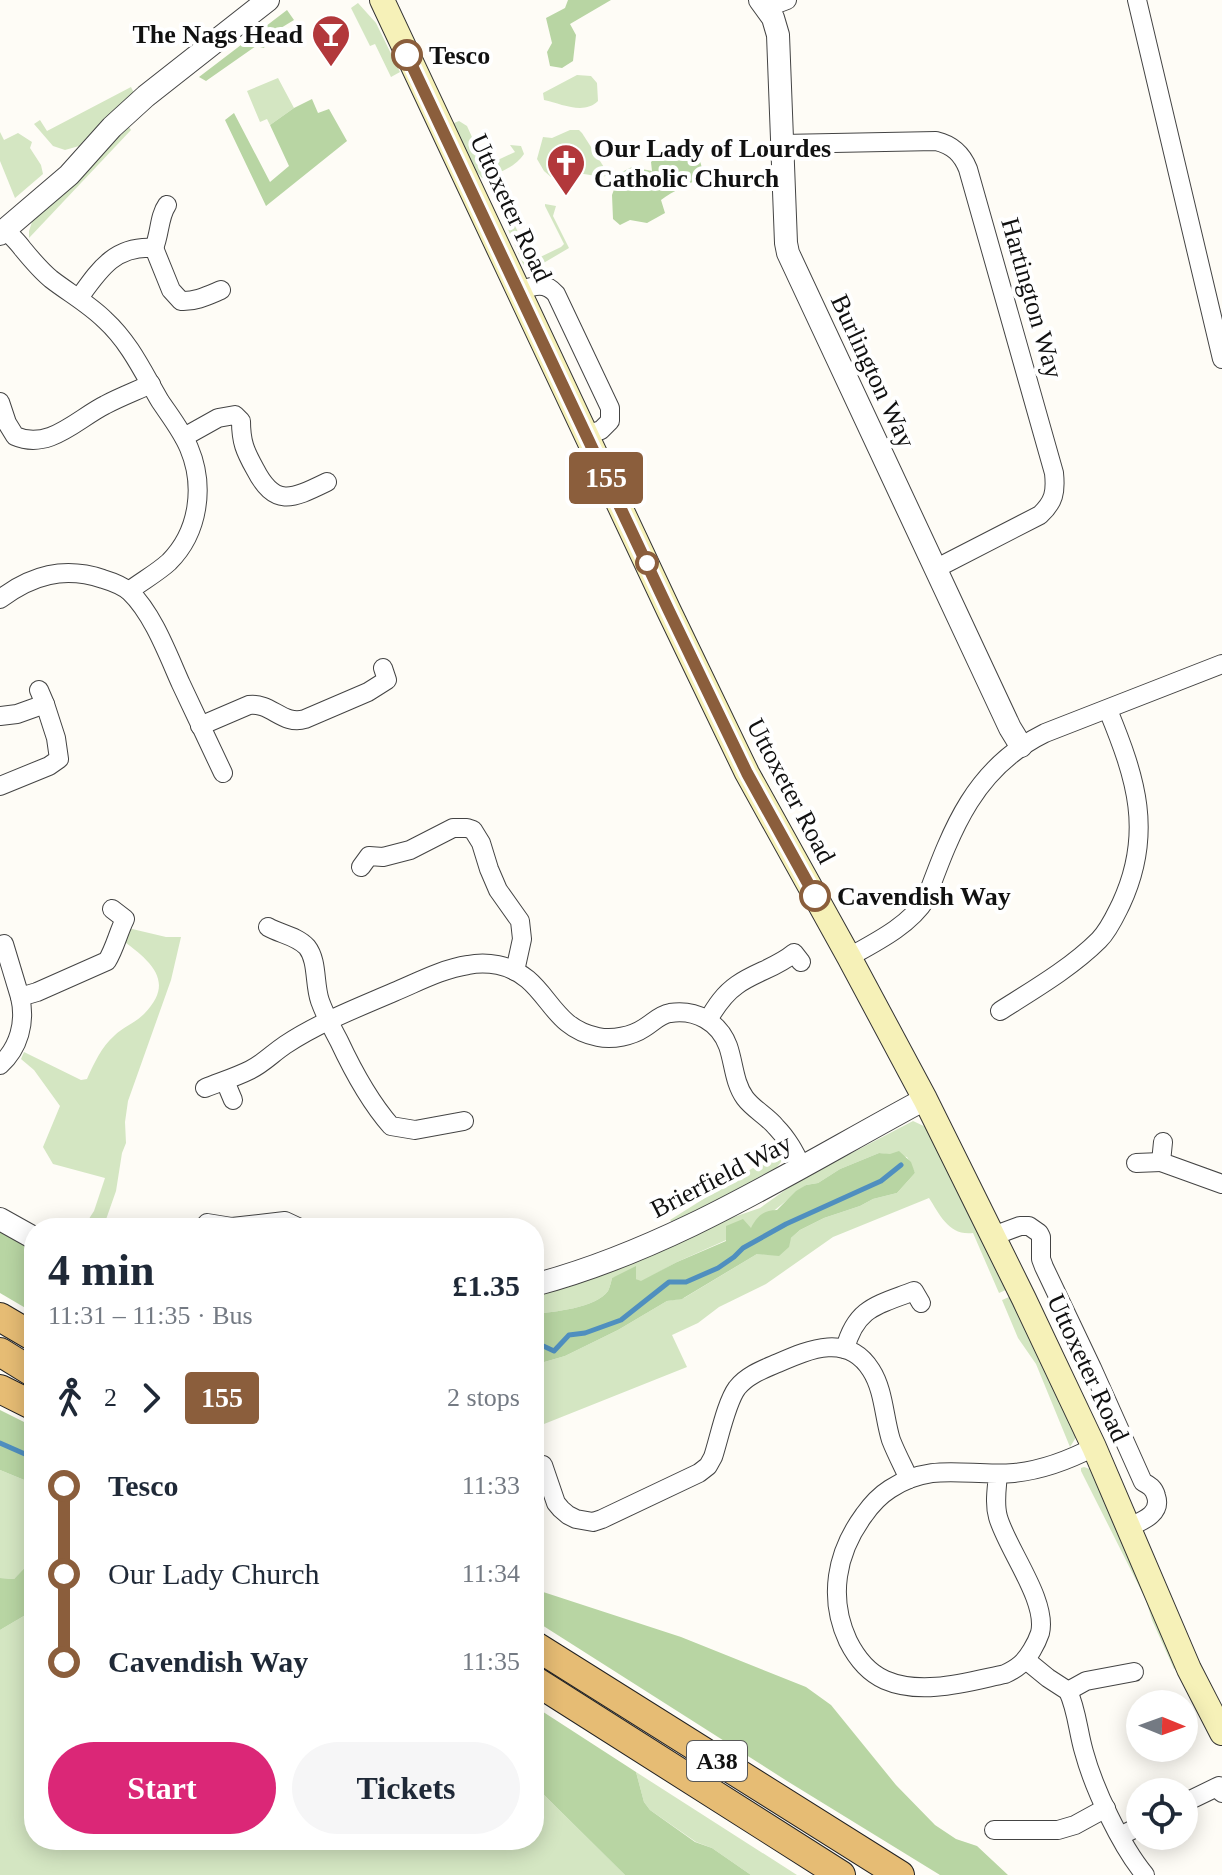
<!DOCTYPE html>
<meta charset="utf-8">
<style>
:root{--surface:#fff;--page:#f6f6f7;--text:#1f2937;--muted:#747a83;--accent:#db2777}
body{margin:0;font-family:Georgia,serif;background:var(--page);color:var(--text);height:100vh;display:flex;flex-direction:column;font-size:30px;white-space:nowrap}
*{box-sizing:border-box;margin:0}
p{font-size:26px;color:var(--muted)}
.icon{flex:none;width:44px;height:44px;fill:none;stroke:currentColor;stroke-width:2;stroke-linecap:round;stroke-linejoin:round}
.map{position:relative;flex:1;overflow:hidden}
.sheet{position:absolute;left:24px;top:1218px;width:520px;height:632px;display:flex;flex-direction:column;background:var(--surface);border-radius:32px;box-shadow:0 4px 20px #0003}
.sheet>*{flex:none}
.badge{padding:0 16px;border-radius:6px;font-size:28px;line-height:52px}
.needle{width:52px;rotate:91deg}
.fabs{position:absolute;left:1126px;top:1690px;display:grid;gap:16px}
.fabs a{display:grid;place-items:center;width:72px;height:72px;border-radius:50%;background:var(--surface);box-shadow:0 4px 20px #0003;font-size:40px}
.map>.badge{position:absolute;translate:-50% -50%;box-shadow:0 0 0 4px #fff}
.legs{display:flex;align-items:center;gap:12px;height:88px;padding:0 24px;font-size:26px}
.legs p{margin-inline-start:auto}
.headline{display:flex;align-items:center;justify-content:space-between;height:136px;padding:0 24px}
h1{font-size:44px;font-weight:700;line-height:60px}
.cta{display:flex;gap:16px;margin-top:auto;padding:16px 24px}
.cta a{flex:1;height:92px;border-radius:48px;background:var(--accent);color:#fff;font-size:32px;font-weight:700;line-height:92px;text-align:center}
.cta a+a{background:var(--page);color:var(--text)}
ul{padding:0 24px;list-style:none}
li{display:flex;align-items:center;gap:28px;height:88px;font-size:30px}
li i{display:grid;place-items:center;width:12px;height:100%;margin:0 10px;background:currentColor}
li i::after{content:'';width:20px;height:20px;margin:-10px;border:6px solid;border-radius:50%;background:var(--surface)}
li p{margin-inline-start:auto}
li:first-child i{background:linear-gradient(#0000 50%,currentColor 0)}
li:last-child i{background:linear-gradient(currentColor 50%,#0000 0)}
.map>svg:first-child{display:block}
.green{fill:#d4e6c2}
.forest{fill:#b8d5a3}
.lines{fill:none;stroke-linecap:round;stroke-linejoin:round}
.stream{stroke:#4f8fbf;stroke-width:5}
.minor-casing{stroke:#444;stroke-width:20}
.tertiary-casing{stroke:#444;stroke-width:24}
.secondary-casing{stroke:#333;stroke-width:26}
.trunk-casing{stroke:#222;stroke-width:30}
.minor{stroke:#fff;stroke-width:18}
.tertiary{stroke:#fff;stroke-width:22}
.secondary{stroke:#f6f1b8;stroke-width:24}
.trunk{stroke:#e6bc74;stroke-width:28}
.line-1-casing{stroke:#fff;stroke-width:18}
.line-1{stroke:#8b5e3c;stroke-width:12}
.stop-1-dot{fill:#fff;stroke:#8b5e3c;stroke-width:4}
.labels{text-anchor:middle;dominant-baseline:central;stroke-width:8;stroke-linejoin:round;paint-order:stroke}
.shield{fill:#fff;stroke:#585858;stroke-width:2}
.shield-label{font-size:24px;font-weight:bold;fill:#111}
.poi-label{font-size:26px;font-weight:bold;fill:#111;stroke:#fff;text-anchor:end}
.stop-label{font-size:26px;font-weight:bold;fill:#111;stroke:#fff;text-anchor:start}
.street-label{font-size:26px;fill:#111;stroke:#fff}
</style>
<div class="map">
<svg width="1222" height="1875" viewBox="0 0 1222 1875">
<rect width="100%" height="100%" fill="#fefcf6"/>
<g class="green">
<path d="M358,3L376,23L400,72L391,77L375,44L370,46L351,8Z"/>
<path d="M577,75L591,76L597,83L598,101C584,115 562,104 544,100L543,93Z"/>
<path d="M278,78L294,108L270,125L267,119L260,122L247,91Z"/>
<path d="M131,87L134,93L79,146L65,150L53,146L34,124L40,120L47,131Z"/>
<path d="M459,121L467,126L485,166L515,152L510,145L521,146L524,154C516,167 496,175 482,178L476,171L454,127V123Z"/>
<path d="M129,127L131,130L29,238V231L33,219Z"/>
<path d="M570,130H579L582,133L609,175L602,177L572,172L568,166L551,177L544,171L537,159L543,137L552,138Z"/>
<path d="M0,132L4,140L18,133L32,142L30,148L41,165L43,174L15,198L0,161Z"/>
<path d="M500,184L505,187L501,197L532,261L561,247L564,244L545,206V204L556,206L553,216L569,248L530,271L523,264L490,188Z"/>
<path d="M128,928L166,937H181L171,980L128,1101L125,1122L126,1143L122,1153L116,1191L103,1228H83L94,1211L105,1178L53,1164L43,1147L60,1106L34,1070L21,1059L24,1052L81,1080L87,1079C93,1065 102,1046 114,1036C123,1027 135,1023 144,1014C178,980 147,959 121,939Z"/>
<path d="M913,1121L928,1128L1008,1289L999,1293L973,1233C949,1236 940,1215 929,1198L833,1237L766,1284L719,1307L698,1323L672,1335L687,1367L534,1428V1365L565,1356L618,1330L667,1301L684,1298L757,1254L779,1255L791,1238L800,1230L824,1218L860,1206L873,1199L897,1193L915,1173L907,1157L879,1153L840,1169L818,1183L806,1185L751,1229L677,1262L641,1282L636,1279V1271L612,1278C611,1282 610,1287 608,1291C596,1308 553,1312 534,1314V1292L690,1232L760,1208L798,1181Z"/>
<path d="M783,1149L781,1162L774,1171L673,1224L670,1220Z"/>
<path d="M1014,1295L1077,1428L1075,1439L1070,1447L1036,1364L1018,1338L1002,1300Z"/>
<path d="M1084,1467L1093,1470L1180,1666L1174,1669L1152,1620L1146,1600L1081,1471V1468Z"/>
<path d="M0,1470L34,1484V1558L14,1579L0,1578Z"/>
<path d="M34,1610V1840H534V1785L625,1875H0V1630Z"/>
<path d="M636,1772L797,1875H751L712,1848L696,1842L650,1810L644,1802Z"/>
</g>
<g class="forest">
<path d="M568,0H611L570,24L576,35L573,61L562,68L550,66L547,52L552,43L546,18L565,8Z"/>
<path d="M287,10L294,20L271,34L264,48L256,46L206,81L199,77Z"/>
<path d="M312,99L318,113L329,109L347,141L266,206L225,120L234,113L270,182L289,166L270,125L294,108Z"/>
<path d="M684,143C695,149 704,163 702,176C689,185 674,190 661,200L665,213L647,223L630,220L620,225L613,219L612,195L620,173L632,167L652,171L651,162L663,150Z"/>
<path d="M899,1151L911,1162L915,1173L897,1193L873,1199L860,1206L824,1218L800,1230L791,1238L789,1247L779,1256L757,1254L682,1299L667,1301L618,1330L565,1356L534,1365V1314C553,1312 596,1308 608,1291C610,1287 611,1282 612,1278L636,1266V1279L641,1281L677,1262L726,1241V1226L743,1219L751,1228C757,1216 764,1210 777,1210L796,1191L806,1185L818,1183L840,1169L879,1153L890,1154Z"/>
<path d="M0,1231L34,1250V1313L0,1293Z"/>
<path d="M0,1410L34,1427V1484L0,1470Z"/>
<path d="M34,1558V1610L0,1630V1578L14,1579Z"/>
<path d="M534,1589L681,1637L806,1687L831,1705L896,1785L935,1825L956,1839L977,1846L1008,1875H940L787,1781L534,1620Z"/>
<path d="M534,1706L636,1772L644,1802L650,1810L695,1842L712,1848L751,1875H625L534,1785Z"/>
</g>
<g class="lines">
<g class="stream">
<path d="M534,1349L539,1344L554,1351L569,1335L585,1333L621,1320L669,1282H686L718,1268L734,1257L743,1248L786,1224L881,1181L901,1165"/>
<path d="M0,1443L34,1458"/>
</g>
<defs>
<g id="minor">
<path d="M1137,0L1222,359"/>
<path d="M766,8L787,0"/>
<path d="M782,144L936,141C953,145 962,154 968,169L1054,473C1056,492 1054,502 1040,515L935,569"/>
<path d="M6,230C11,236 18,242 22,248C31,259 40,270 51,279C69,293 89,304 105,320C130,343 143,372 160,401C170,416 182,431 189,448C205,486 199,532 169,562C157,573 142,581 129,591"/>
<path d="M154,248C160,234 159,216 167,205"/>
<path d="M518,291C533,286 545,281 556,294L610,408V421L601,430L587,435"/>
<path d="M79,298C99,270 115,245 154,248L171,290L181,301C195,302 209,295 221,290"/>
<path d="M0,402L7,423L15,436C49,451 77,419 105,405C120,397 136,391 151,384"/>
<path d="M184,437L218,418L235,415L241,421C241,442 245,451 255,469C275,508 292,499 327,482"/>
<path d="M0,599C32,575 64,566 103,579C113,582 123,586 130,592C153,614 168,655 181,684C195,714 209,743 223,773"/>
<path d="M0,716L17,714L45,704L39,690"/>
<path d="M200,726L249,705C271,702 283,726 305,719L368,692L387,680L383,668"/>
<path d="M0,786L49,766L59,759L56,738L45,704"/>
<path d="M361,867L369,856L383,857L410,850L453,828H467L473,830L481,843L489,869L498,890L520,921L522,939L515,971"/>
<path d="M268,927C280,934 297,936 307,947C318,961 314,984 320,1001C325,1015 332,1028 339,1041C353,1071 369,1101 391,1126L415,1130L464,1121"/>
<path d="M4,944L20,997"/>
<path d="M849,957C876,942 910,925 926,899C952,829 974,768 1045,733L1222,664"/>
<path d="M1000,1011C1033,990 1071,968 1099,940C1109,930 1115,916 1121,904C1154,833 1136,778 1108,710"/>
<path d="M708,1020C716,1006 724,994 737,985C755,972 776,968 794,953L801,962"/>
<path d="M0,1065C19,1048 26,1022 20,997L37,992L107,961C115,948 118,933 125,919L112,909"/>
<path d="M225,1081L233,1100"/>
<path d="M205,1088C220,1082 236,1077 250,1070C264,1063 273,1053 285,1045C318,1023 357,1008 394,992C418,982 442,969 468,965C477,963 488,963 498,965C549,976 546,1027 598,1037C613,1040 632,1036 644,1028C654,1022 659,1015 670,1013C696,1009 719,1022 728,1046C734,1063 734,1083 745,1098C753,1109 767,1116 776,1127C788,1139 795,1153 802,1167"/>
<path d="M1163,1142L1161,1162L1222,1184"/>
<path d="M1136,1163L1161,1162"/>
<path d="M207,1223L232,1227L285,1221L300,1228"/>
<path d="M993,1236L1020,1226H1029L1039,1233L1041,1237V1259L1044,1267L1092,1368L1143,1482C1149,1485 1154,1488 1156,1496C1162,1514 1142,1521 1129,1527"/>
<path d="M845,1349C856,1307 878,1305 914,1291L921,1303"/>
<path d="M543,1465L556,1503L561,1509L568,1515L576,1519L593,1522L602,1519L699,1473L708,1466L713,1457C719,1439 726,1403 737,1388C747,1375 764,1369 778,1363C810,1349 848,1333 871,1370C884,1390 884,1418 891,1440C896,1453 903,1466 909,1479"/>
<path d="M998,1474C997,1488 994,1503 998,1517C1007,1549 1048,1601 1040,1633C1038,1639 1035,1645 1032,1650C1025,1662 1018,1668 1005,1674C967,1682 922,1696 885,1680C867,1672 856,1657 848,1641C828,1598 836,1553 864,1515C871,1505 879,1496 890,1489C933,1461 967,1477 1014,1473C1043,1470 1069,1460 1094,1447"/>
<path d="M1026,1660L1048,1678L1068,1691C1077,1710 1078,1732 1084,1752C1094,1789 1121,1846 1145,1875"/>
<path d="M1068,1691L1086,1681L1134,1672"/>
<path d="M1184,1803L1219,1786L1222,1793"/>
<path d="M994,1830H1058L1075,1825L1106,1808"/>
<path d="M1120,1836L1140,1826"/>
</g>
<g id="tertiary">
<path d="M760,0L773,18L778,35L786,243L788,253L1010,728L1021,746"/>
<path d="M0,234L69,175L112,127L146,96L268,0"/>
<path d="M0,1219L34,1238"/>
<path d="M534,1285C674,1248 798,1167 925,1099"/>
</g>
<path id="secondary" d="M382,0L669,611L747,773L849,957L925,1099L1024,1299L1094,1447L1189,1669L1222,1733"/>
<g id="trunk">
<path d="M0,1317L34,1337"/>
<path d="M0,1352L34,1373"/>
<path d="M0,1389L34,1406"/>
<path d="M534,1645L900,1875"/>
<path d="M534,1680L841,1875"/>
</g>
</defs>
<use href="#minor" class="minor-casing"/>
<use href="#tertiary" class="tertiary-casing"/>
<use href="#secondary" class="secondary-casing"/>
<use href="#trunk" class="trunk-casing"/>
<use href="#minor" class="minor"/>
<use href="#tertiary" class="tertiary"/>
<use href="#secondary" class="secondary"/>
<use href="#trunk" class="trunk"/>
</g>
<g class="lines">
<defs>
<path id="line-1" d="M407,55L669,611L747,773L815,896"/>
</defs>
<use href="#line-1" class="line-1-casing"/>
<use href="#line-1" class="line-1"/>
</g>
<defs>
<symbol id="bar-pin" viewBox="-11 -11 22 30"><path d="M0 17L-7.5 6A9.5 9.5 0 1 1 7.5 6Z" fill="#b2383b" stroke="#fff"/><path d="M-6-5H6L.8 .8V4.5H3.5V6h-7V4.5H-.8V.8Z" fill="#fff"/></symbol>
<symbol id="church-pin" viewBox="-11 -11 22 30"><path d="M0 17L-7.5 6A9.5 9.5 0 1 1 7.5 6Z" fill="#b2383b" stroke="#fff"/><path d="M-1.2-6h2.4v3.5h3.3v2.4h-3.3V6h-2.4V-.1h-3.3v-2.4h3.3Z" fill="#fff"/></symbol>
</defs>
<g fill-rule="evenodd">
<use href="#bar-pin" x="309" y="12" width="44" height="60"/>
<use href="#church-pin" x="544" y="141" width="44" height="60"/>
</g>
<g class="stop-1-dot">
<circle cx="407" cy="55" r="14"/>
<circle cx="647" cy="563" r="10"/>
<circle cx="815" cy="896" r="14"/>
</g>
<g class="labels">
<rect class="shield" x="687" y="1741" width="60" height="40" rx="6"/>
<g class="shield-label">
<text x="717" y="1761">A38</text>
</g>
<g class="poi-label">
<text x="303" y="34">The Nags Head</text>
<text x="594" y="148" text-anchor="start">Our Lady of Lourdes<tspan x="594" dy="30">Catholic Church</tspan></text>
</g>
<g class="stop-label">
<text x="429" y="55">Tesco</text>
<text x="837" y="896">Cavendish Way</text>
</g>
<g class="street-label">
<text transform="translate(511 208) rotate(65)">Uttoxeter Road</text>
<text transform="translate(1032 298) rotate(74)">Hartington Way</text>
<text transform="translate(873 371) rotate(65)">Burlington Way</text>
<text transform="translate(791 791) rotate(62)">Uttoxeter Road</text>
<text transform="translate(721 1176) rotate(-27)">Brierfield Way</text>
<text transform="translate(1088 1368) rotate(65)">Uttoxeter Road</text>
</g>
</g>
</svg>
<div class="fabs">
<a><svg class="needle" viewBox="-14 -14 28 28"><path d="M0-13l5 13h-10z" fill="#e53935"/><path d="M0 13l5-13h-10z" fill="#747a83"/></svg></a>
<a><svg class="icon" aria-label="locate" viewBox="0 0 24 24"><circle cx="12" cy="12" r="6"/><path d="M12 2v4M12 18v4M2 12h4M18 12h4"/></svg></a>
</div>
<b class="badge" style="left:606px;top:478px;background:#8b5e3c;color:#fff">155</b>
<section class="sheet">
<div class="headline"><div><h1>4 min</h1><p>11:31 – 11:35 · Bus</p></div><b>£1.35</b></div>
<div class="legs"><svg class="icon" aria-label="walk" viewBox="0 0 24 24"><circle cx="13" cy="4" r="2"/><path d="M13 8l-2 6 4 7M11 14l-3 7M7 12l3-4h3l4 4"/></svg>2<svg class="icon" aria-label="forward" viewBox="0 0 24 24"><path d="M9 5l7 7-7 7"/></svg><b class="badge" style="background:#8b5e3c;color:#fff">155</b><p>2 stops</p></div>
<ul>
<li><i style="color:#8b5e3c"></i><b>Tesco</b><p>11:33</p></li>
<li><i style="color:#8b5e3c"></i><span>Our Lady Church</span><p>11:34</p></li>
<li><i style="color:#8b5e3c"></i><b>Cavendish Way</b><p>11:35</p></li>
</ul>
<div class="cta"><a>Start</a><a>Tickets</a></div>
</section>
</div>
